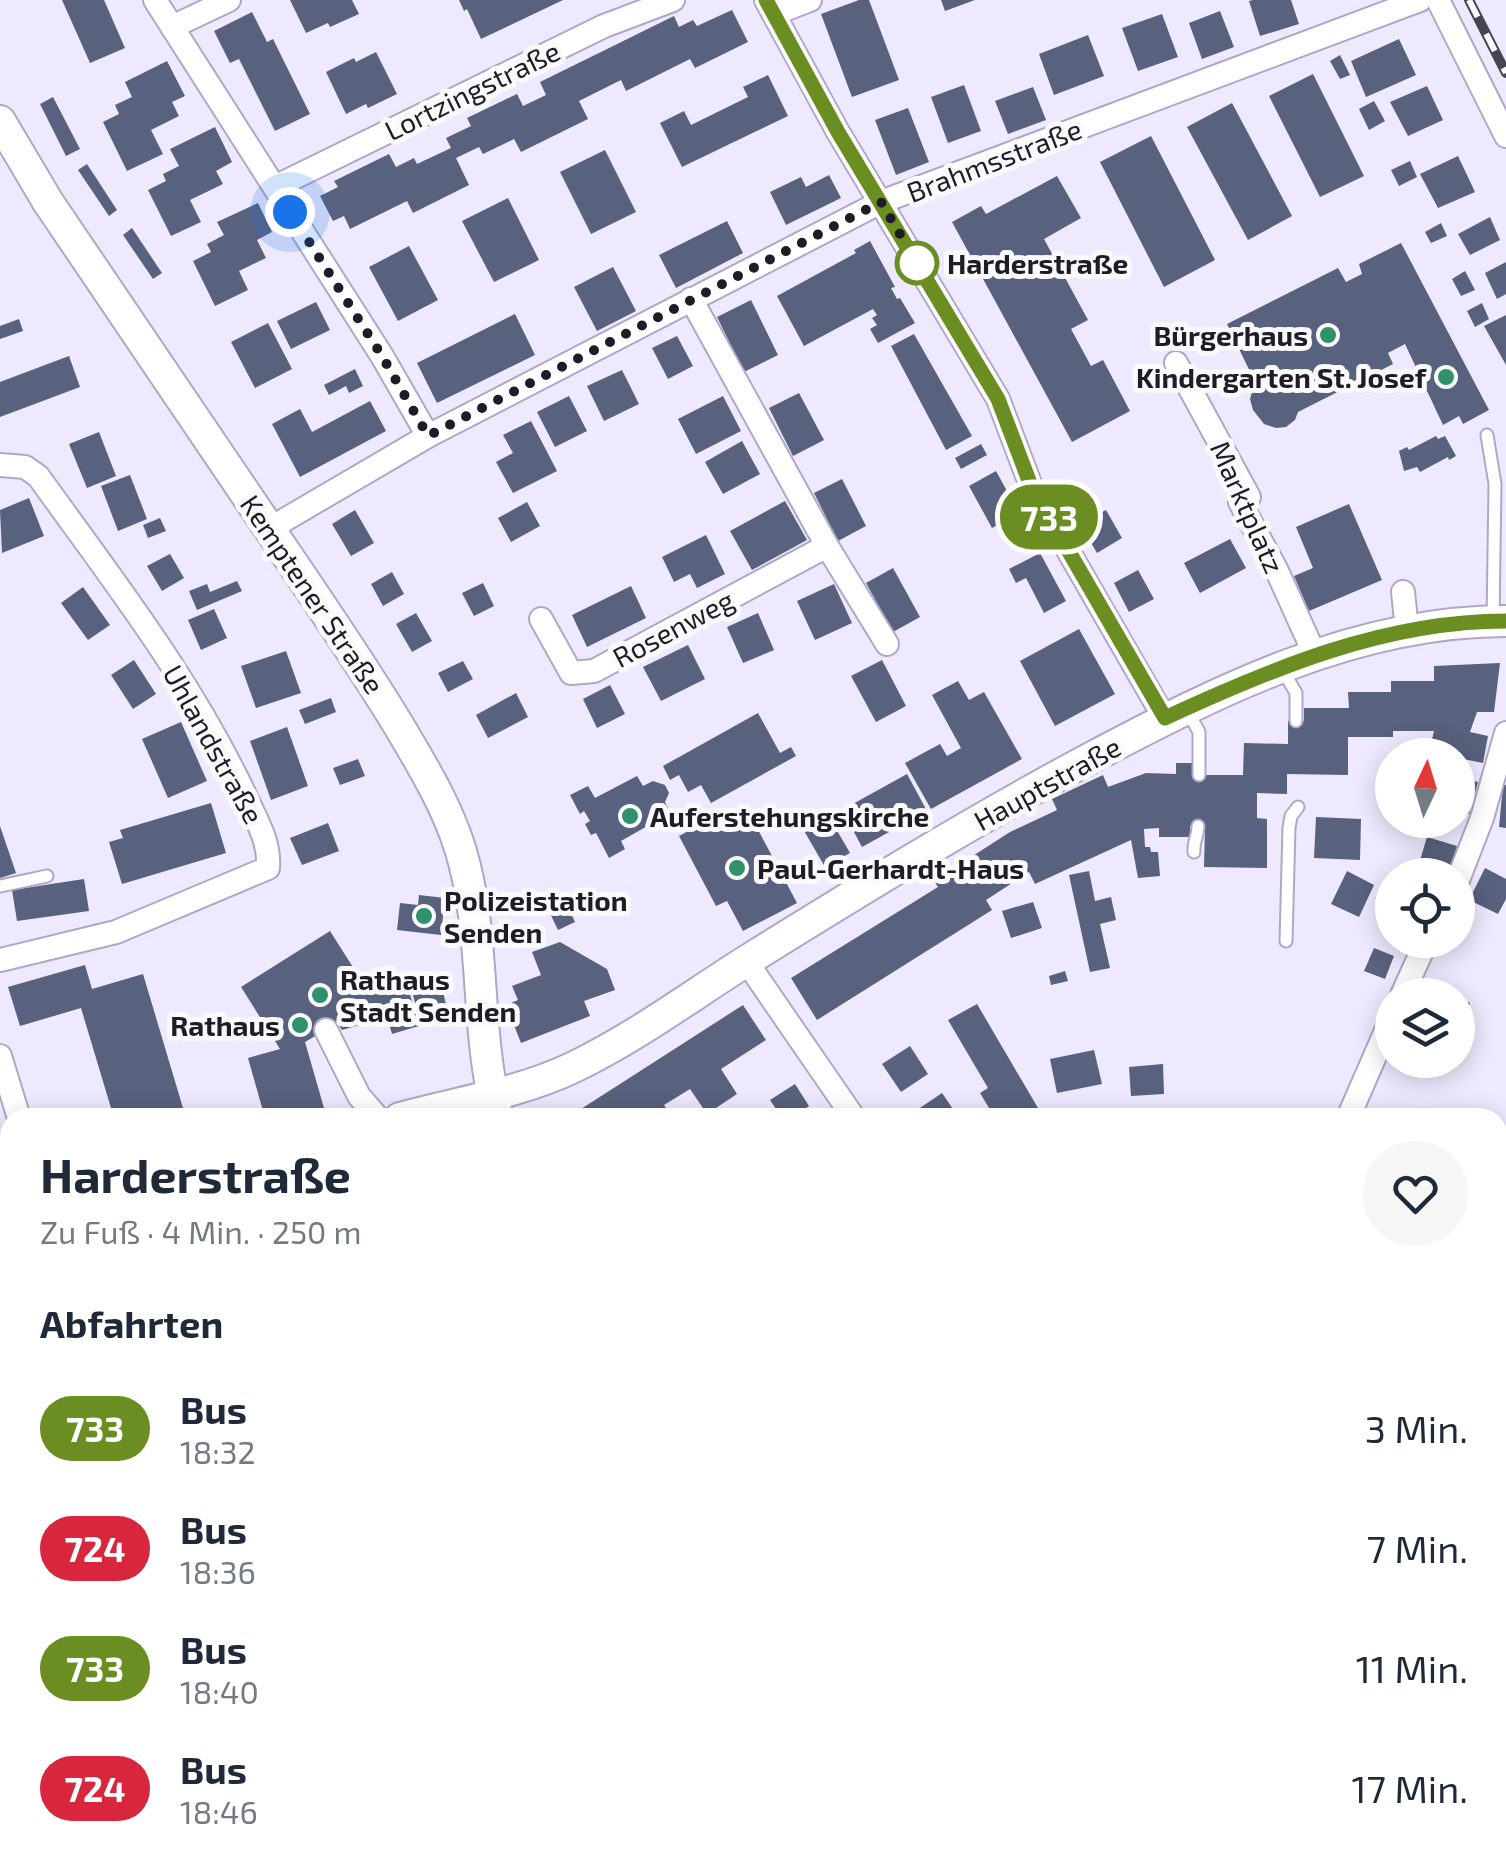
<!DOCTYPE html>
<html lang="de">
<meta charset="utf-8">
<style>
:root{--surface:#fff;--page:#f6f6f7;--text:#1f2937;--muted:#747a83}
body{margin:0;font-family:"Exo 2",sans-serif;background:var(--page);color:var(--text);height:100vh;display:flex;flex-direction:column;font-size:38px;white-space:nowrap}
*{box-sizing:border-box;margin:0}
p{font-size:32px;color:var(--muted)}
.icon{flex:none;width:55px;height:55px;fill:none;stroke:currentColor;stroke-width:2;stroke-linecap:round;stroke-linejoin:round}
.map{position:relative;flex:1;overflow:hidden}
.sheet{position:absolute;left:0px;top:1108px;width:1508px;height:762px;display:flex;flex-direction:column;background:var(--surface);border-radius:30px 30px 0 0;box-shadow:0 5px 25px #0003}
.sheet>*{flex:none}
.badge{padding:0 20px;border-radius:32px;font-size:35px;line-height:65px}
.needle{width:65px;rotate:4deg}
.fabs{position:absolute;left:1375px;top:738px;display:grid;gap:20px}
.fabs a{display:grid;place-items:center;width:100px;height:100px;border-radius:50%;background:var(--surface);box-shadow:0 5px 25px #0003;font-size:50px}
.you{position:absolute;width:50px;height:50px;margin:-25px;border:8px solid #fff;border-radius:50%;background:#1a73e8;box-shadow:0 0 0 15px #1a73e833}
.map>.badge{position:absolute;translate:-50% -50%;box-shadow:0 0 0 5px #fff}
h2{padding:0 40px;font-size:38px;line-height:90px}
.round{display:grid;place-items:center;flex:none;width:105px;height:105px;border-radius:52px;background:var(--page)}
.overview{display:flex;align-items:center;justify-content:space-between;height:170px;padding:0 40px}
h1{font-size:48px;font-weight:700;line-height:75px}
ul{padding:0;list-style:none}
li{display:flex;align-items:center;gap:30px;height:120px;padding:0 40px}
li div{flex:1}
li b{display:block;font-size:38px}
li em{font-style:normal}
li .badge{min-width:110px;font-weight:700;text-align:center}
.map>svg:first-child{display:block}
.building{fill:#58617d}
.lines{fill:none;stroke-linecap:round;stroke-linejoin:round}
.lane-casing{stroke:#b0a7c8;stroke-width:15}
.street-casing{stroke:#b0a7c8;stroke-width:26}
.secondary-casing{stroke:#b0a7c8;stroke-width:34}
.lane{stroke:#fff;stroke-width:11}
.street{stroke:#fff;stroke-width:22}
.secondary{stroke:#fff;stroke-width:30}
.rail-casing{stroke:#474452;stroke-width:10}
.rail{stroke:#fafafa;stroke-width:6;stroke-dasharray:19;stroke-linecap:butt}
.line-casing{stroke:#fff;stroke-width:22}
.line{stroke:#6b8e23;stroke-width:15}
.walk{stroke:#1f1c28;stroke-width:10;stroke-dasharray:0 18}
.stop-dot{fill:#fff;stroke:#6b8e23;stroke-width:5}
.poi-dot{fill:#2f926d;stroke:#fafafa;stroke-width:4}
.labels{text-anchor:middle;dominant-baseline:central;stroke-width:10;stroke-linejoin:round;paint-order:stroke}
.street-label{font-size:28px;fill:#1f1c28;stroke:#fafafa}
.stop-label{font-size:28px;font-weight:bold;fill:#1f1c28;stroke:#fafafa;text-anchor:start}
.poi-label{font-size:28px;font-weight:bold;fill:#1f1c28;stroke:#fafafa;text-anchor:start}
</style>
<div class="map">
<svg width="1506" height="1869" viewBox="0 0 1506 1869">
<rect width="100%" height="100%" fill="#eee9fe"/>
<g class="building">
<path d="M62,0H104L125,48L90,63Z"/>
<path d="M290,0H352L359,14L330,27L328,23L306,33Z"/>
<path d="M459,0H563L481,39L467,9L464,11Z"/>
<path d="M859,0H869L899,80L852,97L821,14Z"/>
<path d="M941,0H975L945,11Z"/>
<path d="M1253,0H1291L1299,24L1260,36L1249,1Z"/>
<path d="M732,10L748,42L695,68L690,59L626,91L621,80L579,101L588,119L521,152L514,139L483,154L479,147L456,158L469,185L413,213L407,201L350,229L344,216L333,221L320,196L338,187L334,181L389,154L396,167L414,158L417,164L451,148L446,138L471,126L467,118L517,94L523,106L546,95L540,82L674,16L679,27L693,20L697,26Z"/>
<path d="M1220,11L1234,47L1202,59L1189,23Z"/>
<path d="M252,12L267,42L273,39L310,114L275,131L239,59L230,63L214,31Z"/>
<path d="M1162,14L1178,57L1138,71L1122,28Z"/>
<path d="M1088,35L1104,76L1054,95L1039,54Z"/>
<path d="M1399,39L1416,75L1366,97L1351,61Z"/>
<path d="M376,52L397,94L368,108L366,104L346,114L326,72L354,58L356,62Z"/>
<path d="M1340,55L1350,75L1340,79L1330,61Z"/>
<path d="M167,61L185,96L172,102L179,116L151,130L163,154L127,171L103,122L119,114L115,105L132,97L125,82Z"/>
<path d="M1313,74L1364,176L1320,197L1269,96Z"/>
<path d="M768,75L788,116L682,167L660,123L684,111L691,125L748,97L743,87Z"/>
<path d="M964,85L981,131L948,143L931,97Z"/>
<path d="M1427,86L1443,120L1408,136L1390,102Z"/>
<path d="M1033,87L1046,120L1008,134L995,101Z"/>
<path d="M53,97L80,149L66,156L40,104Z"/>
<path d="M1374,101L1385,121L1369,130L1359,109Z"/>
<path d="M1232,103L1292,216L1248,240L1187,127Z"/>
<path d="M908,108L929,162L896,175L875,120Z"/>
<path d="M215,127L232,162L216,171L223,184L190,200L201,222L171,236L148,190L166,181L163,174L179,166L170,149Z"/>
<path d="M1151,136L1215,260L1164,287L1100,162Z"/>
<path d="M605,150L636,212L591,234L560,172Z"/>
<path d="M1458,156L1475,192L1438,208L1420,174Z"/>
<path d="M1410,161L1417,177L1399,186L1391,170Z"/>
<path d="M87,164L117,210L109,216L78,170Z"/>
<path d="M829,175L841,198L786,225L770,192L801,177L806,187Z"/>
<path d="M1057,176L1081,218L1044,239L1088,320L1071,329L1091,366L1103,360L1130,411L1072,442L952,222L981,206L986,214Z"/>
<path d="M508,198L539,260L494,282L462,221Z"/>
<path d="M258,203L272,232L257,240L266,258L239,271L248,290L215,306L193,261L211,252L207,244L224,235L217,222Z"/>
<path d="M1490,217L1500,240L1470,255L1458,234Z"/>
<path d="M727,221L743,253L676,288L659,255Z"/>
<path d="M1441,223L1447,236L1431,243L1425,232Z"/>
<path d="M132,228L162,273L153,279L123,235Z"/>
<path d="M870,241L895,287L891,288L897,299L900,298L915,323L878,343L870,329L877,325L872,318L877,315L873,309L804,346L777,296L856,253L854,250Z"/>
<path d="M1401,243L1489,410L1463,424L1459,416L1443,425L1405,344L1388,353L1393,364L1298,412L1295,420L1286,427L1276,428L1264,424L1253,410L1250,399L1255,382L1227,324L1338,268L1346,282L1362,274L1359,264Z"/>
<path d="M409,246L438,300L398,321L369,267Z"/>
<path d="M1506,262V294L1497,299L1485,273Z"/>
<path d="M613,267L636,311L597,331L574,287Z"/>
<path d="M1465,271L1475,290L1461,296L1452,279Z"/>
<path d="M751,300L778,355L744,372L717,317Z"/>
<path d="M316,302L330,330L291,349L277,321Z"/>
<path d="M1482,303L1489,319L1475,327L1467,311Z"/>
<path d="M515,314L535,355L437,403L417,363Z"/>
<path d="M1506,315V365L1484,326Z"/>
<path d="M19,319L23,331L0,339V326Z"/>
<path d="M268,323L292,369L255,388L231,342Z"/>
<path d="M914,334L972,436L946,450L891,346Z"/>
<path d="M677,336L693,366L668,379L652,348Z"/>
<path d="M69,356L80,387L0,417V382Z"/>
<path d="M355,369L363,386L349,393L346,386L329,395L324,385Z"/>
<path d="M622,370L639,404L604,421L587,386Z"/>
<path d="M799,393L824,440L793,456L769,408Z"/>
<path d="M569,396L587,431L555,447L537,412Z"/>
<path d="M723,396L741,431L696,454L678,419Z"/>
<path d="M370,401L386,431L300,477L272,424L300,409L312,432Z"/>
<path d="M531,421L557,471L513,493L496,462L513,453L503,435Z"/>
<path d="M99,432L116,476L87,488L69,444Z"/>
<path d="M1436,436L1438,439L1445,436L1456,456L1449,460L1448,457L1420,472L1417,467L1404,471L1399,451L1407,447L1409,450Z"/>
<path d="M742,441L760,474L723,494L705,462Z"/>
<path d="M981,444L987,455L961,469L955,458Z"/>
<path d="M996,471L1019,513L992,528L969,486Z"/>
<path d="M130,475L147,519L118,531L101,486Z"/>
<path d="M842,479L866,526L838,541L814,493Z"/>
<path d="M29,498L44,536L2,553L0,510Z"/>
<path d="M785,501L807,540L752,570L730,531Z"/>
<path d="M527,502L540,526L511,542L498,518Z"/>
<path d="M1349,504L1382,580L1309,611L1294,576L1313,568L1296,527Z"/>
<path d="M355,510L374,543L351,556L332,524Z"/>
<path d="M1106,510L1122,538L1097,553L1080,524Z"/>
<path d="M160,518L166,531L148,538L143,525Z"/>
<path d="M706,535L725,574L697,588L690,574L674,582L662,557Z"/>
<path d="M1230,539L1246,568L1200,593L1184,563Z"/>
<path d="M1040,553L1066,601L1044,613L1026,578L1016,583L1009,569Z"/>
<path d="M170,554L184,578L162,591L147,566Z"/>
<path d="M893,568L920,617L893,632L866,583Z"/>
<path d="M1138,570L1154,599L1129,612L1114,583Z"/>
<path d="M392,572L404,594L383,606L371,584Z"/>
<path d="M237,581L242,591L197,610L189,591L207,584L210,592Z"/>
<path d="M483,583L494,606L474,616L462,593Z"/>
<path d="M834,584L852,623L815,640L797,601Z"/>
<path d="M631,586L646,618L587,647L572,615Z"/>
<path d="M83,587L110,625L88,640L61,603Z"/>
<path d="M214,609L227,638L201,650L188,620Z"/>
<path d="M416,613L432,641L412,652L396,624Z"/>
<path d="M758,613L774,650L743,663L727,627Z"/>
<path d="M1079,629L1115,694L1055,726L1020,661Z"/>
<path d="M688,645L705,679L661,701L643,667Z"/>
<path d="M286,651L301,693L256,708L241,666Z"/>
<path d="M134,660L156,694L133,709L111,675Z"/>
<path d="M882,660L906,706L876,722L851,676Z"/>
<path d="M463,661L473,679L448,692L438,673Z"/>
<path d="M1500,663L1494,712H1477L1470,732L1488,736L1483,763L1458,758V755L1429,752L1434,731H1393V737H1348V775L1287,774V794L1257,793V818L1267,819V868L1204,867L1205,826H1190V837H1159V828L1144,829L1145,847H1150L1151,852H1158L1160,876L1138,878L1131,840L1035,884L1029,872L986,900L992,910L817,1020L791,978L938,887L934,881L1010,832L1057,810L1052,799L1103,775L1108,787L1146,773L1176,774V763H1194V775H1243L1244,743L1288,744V721H1304V708H1349L1348,692H1391V681H1434V666Z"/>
<path d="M958,681L969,700L984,692L1022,759L931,809L905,763L940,744L947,756L961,748L932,695Z"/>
<path d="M610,685L625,714L597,728L583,699Z"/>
<path d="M516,693L528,717L488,738L476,715Z"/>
<path d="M331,698L336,712L305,724L299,710Z"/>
<path d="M758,713L780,753L791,747L796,756L711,803L701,785L688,792L679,775L670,780L663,766Z"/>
<path d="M181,722L207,781L168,798L142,739Z"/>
<path d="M287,727L308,786L271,800L250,741Z"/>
<path d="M358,759L365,776L340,785L333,768Z"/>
<path d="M907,774L927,811L862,847L842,810Z"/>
<path d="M637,776L643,786L653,781L665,785L669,793L665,802L674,819L662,826L658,820L621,841L625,849L609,858L596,833L591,835L585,824L590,821L584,811L580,814L570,795L588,786L595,798Z"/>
<path d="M1458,777L1478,782L1469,814L1458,811Z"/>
<path d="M1503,785H1506V828L1499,827Z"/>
<path d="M211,803L226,853L122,884L109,842L123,838L120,830Z"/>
<path d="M748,811L797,903L743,931L727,901L716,906L679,836L707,821L711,830Z"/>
<path d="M828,815L850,853L825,867L803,829Z"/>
<path d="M1316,817L1361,819L1360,860L1314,858Z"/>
<path d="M1407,820H1428L1422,836L1404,828Z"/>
<path d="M328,823L339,851L302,865L290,838Z"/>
<path d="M0,826L16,873L0,878Z"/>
<path d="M1427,837L1457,846L1449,875L1418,867Z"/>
<path d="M1485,868L1506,879V899L1498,914L1469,900Z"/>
<path d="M1089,871L1095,901L1111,897L1116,920L1100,924L1110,968L1090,972L1069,875Z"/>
<path d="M1347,871L1374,885L1359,917L1331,904Z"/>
<path d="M84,879L89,911L17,921L12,890Z"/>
<path d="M1392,888V929L1377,922Z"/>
<path d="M562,894L575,922L558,930L545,903Z"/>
<path d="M419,895L445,898L441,935L397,930L400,903L418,905Z"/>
<path d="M1033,902L1042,928L1011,938L1002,911Z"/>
<path d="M330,931L368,991L406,980L419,1026L392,1034L387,1017L342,1030L337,1023L305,1042L324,1108L291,1118H265L248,1058L280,1049L241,987Z"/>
<path d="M560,942L607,969L615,990L584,1001L590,1016L521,1043L506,1005L518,1000L512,986L541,975L532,952Z"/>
<path d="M1374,948L1394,956L1385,979L1364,971Z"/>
<path d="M85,965L92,989L143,974L186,1118H114L81,1008L20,1026L8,987Z"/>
<path d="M1065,971L1068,981L1051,985L1049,976Z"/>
<path d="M439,976L446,1004L417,1011L410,983Z"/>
<path d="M1458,998L1470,1003L1458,1038Z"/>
<path d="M977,1004L1038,1108L1022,1118H995L980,1093L988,1088L948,1020Z"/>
<path d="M743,1005L766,1040L721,1069L737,1094L707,1114L690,1089L664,1105L672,1118H567Z"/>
<path d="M910,1046L928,1074L901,1092L882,1064Z"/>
<path d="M1094,1050L1102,1084L1057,1093L1050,1059Z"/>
<path d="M1163,1064L1164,1094L1131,1096L1129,1067Z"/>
<path d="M795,1084L809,1106L793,1118H782L770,1100Z"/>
<path d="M942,1093L959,1118H918L914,1112Z"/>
<path d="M10,1282V1319L3,1321L0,1311V1285Z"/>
<path d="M1503,1335L1506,1340V1399L1498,1405V1338Z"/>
<path d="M1506,1420V1463L1498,1467V1426Z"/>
<path d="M10,1428V1460L0,1462V1430Z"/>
<path d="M1506,1515V1555L1498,1558V1518Z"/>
<path d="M1502,1610L1506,1622V1668L1498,1671V1612Z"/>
<path d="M10,1747V1797L0,1800V1750Z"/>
<path d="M1506,1816V1835L1498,1839V1820Z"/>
<path d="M50,1860H85L62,1869H53Z"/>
<path d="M431,1860H472L479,1869H437Z"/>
<path d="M629,1860H696L681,1869H634Z"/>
<path d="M903,1860H962L968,1869H909Z"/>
<path d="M1286,1860H1326L1329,1869H1286L1284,1861Z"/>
<path d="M1363,1860H1397L1374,1869H1366Z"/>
</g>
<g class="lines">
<defs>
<g id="lane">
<path d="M1487,435L1495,484L1493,621"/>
<path d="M1282,669L1296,693V721"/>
<path d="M1188,712L1199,732V775"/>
<path d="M1194,852C1193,842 1198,836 1198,826"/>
<path d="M0,886L47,876"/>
<path d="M1286,941L1289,828L1291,816L1298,807"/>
</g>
<g id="street">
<path d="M155,0L382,356L428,436"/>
<path d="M766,0L838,132L998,399L1031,486L1165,719"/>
<path d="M1438,0L1506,136"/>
<path d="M774,14L810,0"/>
<path d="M172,27L229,0"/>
<path d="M275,187L604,26L673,0"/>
<path d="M691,299L827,546L887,644"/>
<path d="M1176,363L1249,497L1240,502L1277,571L1315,655"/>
<path d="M0,465L25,467L38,476C112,579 192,681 246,797C257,822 270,841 268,868L116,932L0,960"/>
<path d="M269,529L428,436L881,202L1420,0"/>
<path d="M1403,592L1407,630"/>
<path d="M541,619L571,673L594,671L827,546"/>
<path d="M1458,880L1482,818L1506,733"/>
<path d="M746,961L854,1118"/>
<path d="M1402,995L1427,940"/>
<path d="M326,1030L359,1096L378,1118"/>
<path d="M0,1056L19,1118"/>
<path d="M1348,1118L1392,1017"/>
<path d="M1501,1246L1506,1276"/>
<path d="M1498,1581L1506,1578"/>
<path d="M0,1619L10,1615"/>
<path d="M157,1860L158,1869"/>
<path d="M582,1860L588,1869"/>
<path d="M113,1869L138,1860"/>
<path d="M1496,1869L1506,1866"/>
</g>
<g id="secondary">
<path d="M0,121L48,202C134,330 221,458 308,586C339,632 370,678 399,726C422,765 446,804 460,848C487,936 474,1029 498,1118"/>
<path d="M400,1118C458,1102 520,1093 574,1067C636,1037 691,996 748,960C859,891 971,822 1087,760C1217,691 1355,621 1506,621"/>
<path d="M0,1242L10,1239"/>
<path d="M1037,1860L1044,1869"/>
</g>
</defs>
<use href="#lane" class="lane-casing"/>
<use href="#street" class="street-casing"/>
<use href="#secondary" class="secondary-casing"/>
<use href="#lane" class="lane"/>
<use href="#street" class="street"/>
<use href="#secondary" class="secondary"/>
<defs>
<path id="rail" d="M1469,0L1506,73"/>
</defs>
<use href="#rail" class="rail-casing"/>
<use href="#rail" class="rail"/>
</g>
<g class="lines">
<defs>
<path id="line" d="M766,0L838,132L998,399L1031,486L1165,718C1273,668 1385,621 1506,621"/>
</defs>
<use href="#line" class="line-casing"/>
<use href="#line" class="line"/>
<path class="walk" d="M290,212L382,356L428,436L881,202L917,263"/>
</g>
<circle class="stop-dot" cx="917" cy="263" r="20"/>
<g class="poi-dot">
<circle cx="1328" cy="335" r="10"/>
<circle cx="1446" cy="377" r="10"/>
<circle cx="630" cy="816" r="10"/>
<circle cx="737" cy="868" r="10"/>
<circle cx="424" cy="916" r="10"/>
<circle cx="320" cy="995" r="10"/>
<circle cx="300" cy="1025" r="10"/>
</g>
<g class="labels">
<g class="street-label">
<text transform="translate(472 90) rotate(-26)">Lortzingstraße</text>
<text transform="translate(994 160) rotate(-21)">Brahmsstraße</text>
<text transform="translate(1248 507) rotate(66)">Marktplatz</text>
<text transform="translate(313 594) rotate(56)">Kemptener Straße</text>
<text transform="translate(673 628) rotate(-28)">Rosenweg</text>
<text transform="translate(214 744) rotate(61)">Uhlandstraße</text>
<text transform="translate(1047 783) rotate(-29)">Hauptstraße</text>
</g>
<g class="stop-label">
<text x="947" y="263">Harderstraße</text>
</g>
<g class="poi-label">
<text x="1308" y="335" text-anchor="end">Bürgerhaus</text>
<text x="1426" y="377" text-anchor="end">Kindergarten St. Josef</text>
<text x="650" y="816">Auferstehungskirche</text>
<text x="757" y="868">Paul-Gerhardt-Haus</text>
<text x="444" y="900">Polizeistation<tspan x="444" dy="32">Senden</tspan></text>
<text x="340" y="979">Rathaus<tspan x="340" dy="32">Stadt Senden</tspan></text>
<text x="280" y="1025" text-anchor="end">Rathaus</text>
</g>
</g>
</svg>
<div class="fabs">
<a><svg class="needle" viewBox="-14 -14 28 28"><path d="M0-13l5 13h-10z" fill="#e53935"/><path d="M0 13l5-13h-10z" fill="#747a83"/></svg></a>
<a><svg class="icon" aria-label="locate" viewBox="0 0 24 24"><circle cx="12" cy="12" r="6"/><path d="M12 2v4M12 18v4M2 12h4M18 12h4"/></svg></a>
<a><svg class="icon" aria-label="layers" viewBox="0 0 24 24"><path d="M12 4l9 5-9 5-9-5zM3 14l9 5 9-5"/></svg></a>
</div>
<div class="you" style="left:290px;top:212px"></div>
<b class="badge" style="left:1049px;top:517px;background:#6b8e23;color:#fff">733</b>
<section class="sheet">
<div class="overview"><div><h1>Harderstraße</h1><p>Zu Fuß · 4 Min. · 250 m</p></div><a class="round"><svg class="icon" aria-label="heart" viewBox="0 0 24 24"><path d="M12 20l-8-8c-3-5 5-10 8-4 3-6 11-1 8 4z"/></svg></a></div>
<h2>Abfahrten</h2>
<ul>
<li><span class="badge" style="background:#6b8e23;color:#fff">733</span><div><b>Bus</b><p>18:32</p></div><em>3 Min.</em></li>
<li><span class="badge" style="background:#d7263d;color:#fff">724</span><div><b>Bus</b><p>18:36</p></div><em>7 Min.</em></li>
<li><span class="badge" style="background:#6b8e23;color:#fff">733</span><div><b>Bus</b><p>18:40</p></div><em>11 Min.</em></li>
<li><span class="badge" style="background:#d7263d;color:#fff">724</span><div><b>Bus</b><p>18:46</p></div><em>17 Min.</em></li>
</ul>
</section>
</div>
